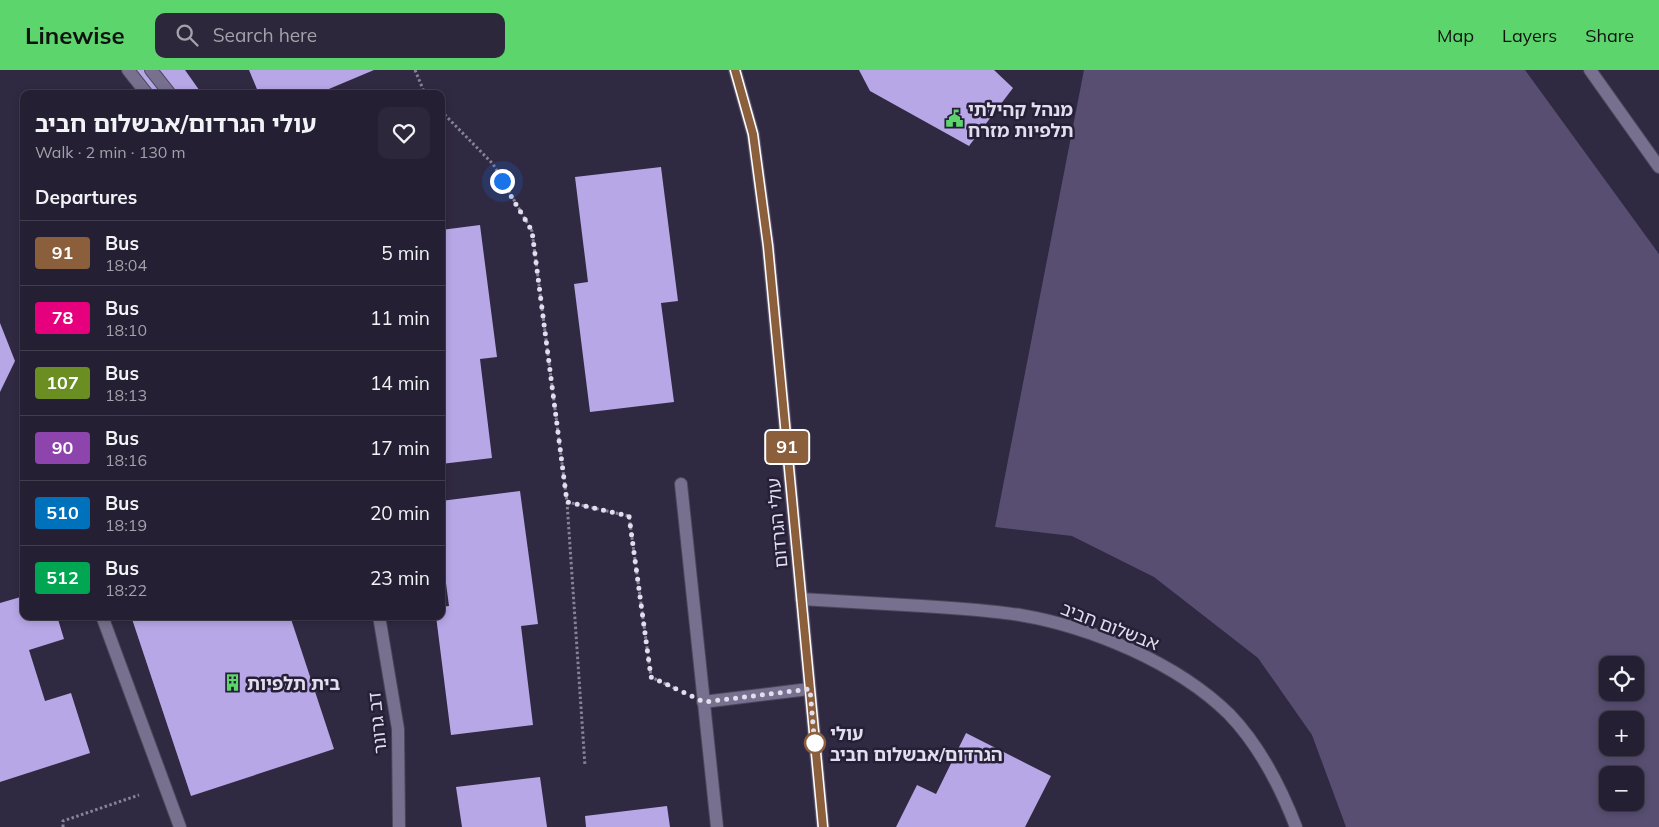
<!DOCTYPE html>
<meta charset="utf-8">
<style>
:root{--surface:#241f32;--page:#2c273a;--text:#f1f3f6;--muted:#a3a2ac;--line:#413d4d;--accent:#5dd56d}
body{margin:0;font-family:Mulish,"Noto Sans Hebrew",sans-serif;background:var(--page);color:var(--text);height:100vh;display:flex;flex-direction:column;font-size:19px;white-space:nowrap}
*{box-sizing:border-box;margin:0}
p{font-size:16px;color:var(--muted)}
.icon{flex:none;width:28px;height:28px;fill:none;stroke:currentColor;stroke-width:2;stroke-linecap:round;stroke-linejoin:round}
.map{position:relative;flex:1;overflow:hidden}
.details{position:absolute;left:20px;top:20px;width:425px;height:530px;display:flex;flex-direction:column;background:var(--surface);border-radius:10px;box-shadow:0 2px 8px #0003,0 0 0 1px var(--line)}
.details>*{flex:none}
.badge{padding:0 10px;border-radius:4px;font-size:18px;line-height:32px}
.fabs{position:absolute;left:1599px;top:586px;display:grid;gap:10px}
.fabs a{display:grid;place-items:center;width:45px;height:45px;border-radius:10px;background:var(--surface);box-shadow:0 2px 8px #0003,0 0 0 1px var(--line);font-size:25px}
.you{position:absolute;width:25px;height:25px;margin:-12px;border:4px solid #fff;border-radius:50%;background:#1a73e8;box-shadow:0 0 0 8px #1a73e833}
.map>.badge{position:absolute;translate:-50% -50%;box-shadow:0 0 0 2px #fff}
h2{padding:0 15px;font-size:19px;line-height:45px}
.round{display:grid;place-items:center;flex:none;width:52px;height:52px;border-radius:10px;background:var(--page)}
.overview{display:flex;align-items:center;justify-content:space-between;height:85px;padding:0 15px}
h1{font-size:24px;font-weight:700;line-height:38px}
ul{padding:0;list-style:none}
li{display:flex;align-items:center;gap:15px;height:65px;padding:0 15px;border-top:1px solid var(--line)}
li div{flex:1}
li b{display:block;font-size:19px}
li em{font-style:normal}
li .badge{min-width:55px;font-weight:700;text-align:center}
header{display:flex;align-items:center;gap:30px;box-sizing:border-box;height:70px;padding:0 25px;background:var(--accent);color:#111}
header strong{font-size:24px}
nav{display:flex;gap:28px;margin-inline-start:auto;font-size:18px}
.search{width:350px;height:45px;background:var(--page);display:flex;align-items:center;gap:12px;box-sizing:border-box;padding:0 18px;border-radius:10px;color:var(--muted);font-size:19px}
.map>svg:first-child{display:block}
.green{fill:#584e71;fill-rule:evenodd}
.building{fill:#b7a7e6}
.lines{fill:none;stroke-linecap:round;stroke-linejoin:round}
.minor-casing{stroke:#4c465b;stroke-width:14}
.path{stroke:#878296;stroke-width:3;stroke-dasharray:2.5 2.5;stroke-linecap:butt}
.minor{stroke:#77708e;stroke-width:12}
.line-casing{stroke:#fff;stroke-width:11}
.line{stroke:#8b5e3c;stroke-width:8}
.walk{stroke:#e1deee;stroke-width:5;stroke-dasharray:0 9}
.stop-dot{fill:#fff;stroke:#8b5e3c;stroke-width:2.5}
.labels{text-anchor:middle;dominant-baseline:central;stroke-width:5;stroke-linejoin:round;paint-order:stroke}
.poi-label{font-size:18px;font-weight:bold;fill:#e1deee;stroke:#261f37;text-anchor:start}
.street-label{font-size:18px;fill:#e1deee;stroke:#261f37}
.stop-label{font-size:18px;font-weight:bold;fill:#e1deee;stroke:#261f37;text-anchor:start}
</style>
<header>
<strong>Linewise</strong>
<div class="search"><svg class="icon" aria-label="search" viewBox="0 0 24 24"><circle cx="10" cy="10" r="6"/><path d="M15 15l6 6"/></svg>Search here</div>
<nav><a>Map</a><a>Layers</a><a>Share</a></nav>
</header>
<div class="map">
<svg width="1659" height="757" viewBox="0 0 1659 757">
<rect width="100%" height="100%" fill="#302942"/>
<path class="green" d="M1084,0H1525L1659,184V757H1346L1312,665L1258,588L1154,507L1072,466L995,457ZM1608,595H1635V622H1608ZM1608,650H1635V678H1608ZM1608,705H1635V732H1608Z"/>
<g class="building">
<path d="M135,0H185L202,24H153Z"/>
<path d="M249,0H374L317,24H259Z"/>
<path d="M859,0H994L1013,18L969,76L870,21Z"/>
<path d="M661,97L678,231L661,233L674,332L590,342L574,214L588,212L575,107Z"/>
<path d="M480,155L497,287L480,289L492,388L441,394V160Z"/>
<path d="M0,253L15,291L0,322Z"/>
<path d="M520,421L538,554L521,556L533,655L451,665L436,546H441V537L449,536L441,475V431Z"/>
<path d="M24,526V546H57L64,569L29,580L45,631L71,623L90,683L0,712V533Z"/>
<path d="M131,546H290L334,679L191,726Z"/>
<path d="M966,663L1051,706L1025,757H896L917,715L936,724Z"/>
<path d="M540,707L547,757H462L456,717Z"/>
<path d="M667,736L670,757H586L585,746Z"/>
</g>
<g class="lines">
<defs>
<g id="minor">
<path d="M128,0L147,24"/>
<path d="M151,0L170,24"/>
<path d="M735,0L753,64L768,176L823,757"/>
<path d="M1590,0L1659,97"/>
<path d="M681,414L717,757"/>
<path d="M801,529C842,531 882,534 922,536C955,538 987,540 1020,545C1091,557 1177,593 1229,644C1258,674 1281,718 1296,757"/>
<path d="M102,546L180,757"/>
<path d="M379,546L398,659L399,757"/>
<path d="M703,632L809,619"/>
</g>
</defs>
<use href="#minor" class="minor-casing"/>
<g class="path">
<path d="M415,0L425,24"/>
<path d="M441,41L493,94L532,161L567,432L585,696"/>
<path d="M567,432L629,446L651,607L674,618"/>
<path d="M63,757V751L139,725"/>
</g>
<use href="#minor" class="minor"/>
</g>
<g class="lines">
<defs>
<path id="line" d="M735,0L753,64L768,176L823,757"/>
</defs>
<use href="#line" class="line-casing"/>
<use href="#line" class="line"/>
<path class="walk" d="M502,111L532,161L567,432L629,446L651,607L704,632L810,619L815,678V673"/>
</g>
<defs>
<symbol id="civic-bare" viewBox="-9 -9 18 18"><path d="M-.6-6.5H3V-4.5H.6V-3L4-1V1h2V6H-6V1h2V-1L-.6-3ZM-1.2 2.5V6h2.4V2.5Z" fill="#5dd56d" stroke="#261f37" stroke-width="2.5" paint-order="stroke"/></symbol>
<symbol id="building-bare" viewBox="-9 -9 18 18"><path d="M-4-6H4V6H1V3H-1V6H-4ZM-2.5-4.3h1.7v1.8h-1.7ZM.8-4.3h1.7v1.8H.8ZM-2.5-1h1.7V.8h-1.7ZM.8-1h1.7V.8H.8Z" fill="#5dd56d" stroke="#261f37" stroke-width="2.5" paint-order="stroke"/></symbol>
</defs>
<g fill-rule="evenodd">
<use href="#civic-bare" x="942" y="36" width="25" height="25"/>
<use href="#building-bare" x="220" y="600" width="25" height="25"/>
</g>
<circle class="stop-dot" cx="815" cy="673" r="10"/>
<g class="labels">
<g class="poi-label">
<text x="968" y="39">מנהל קהילתי<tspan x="968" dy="21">תלפיות מזרח</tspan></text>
<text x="247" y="613">בית תלפיות</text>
</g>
<g class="street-label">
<text transform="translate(777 453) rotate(-95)">עולי הגרדום</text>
<text transform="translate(1110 556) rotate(21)">אבשלום חביב</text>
<text transform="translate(377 653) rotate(-96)">דב גרונר</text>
</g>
<g class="stop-label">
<text x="830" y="663">עולי<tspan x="830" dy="21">הגרדום/אבשלום חביב</tspan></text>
</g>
</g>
</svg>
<div class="fabs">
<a><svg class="icon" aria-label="locate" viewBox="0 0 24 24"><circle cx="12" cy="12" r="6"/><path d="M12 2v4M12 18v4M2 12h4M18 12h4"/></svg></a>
<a>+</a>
<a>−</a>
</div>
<div class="you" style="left:502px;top:111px"></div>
<b class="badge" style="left:787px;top:377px;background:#8b5e3c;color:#fff">91</b>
<section class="details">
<div class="overview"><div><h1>עולי הגרדום/אבשלום חביב</h1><p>Walk · 2 min · 130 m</p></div><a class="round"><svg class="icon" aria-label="heart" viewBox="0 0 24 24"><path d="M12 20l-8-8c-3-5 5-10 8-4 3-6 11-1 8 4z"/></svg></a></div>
<h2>Departures</h2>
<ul>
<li><span class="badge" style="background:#8b5e3c;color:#fff">91</span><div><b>Bus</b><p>18:04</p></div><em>5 min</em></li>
<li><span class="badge" style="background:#e6007e;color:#fff">78</span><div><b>Bus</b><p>18:10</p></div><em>11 min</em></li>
<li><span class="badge" style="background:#6b8e23;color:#fff">107</span><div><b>Bus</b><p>18:13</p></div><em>14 min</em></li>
<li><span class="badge" style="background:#8e44ad;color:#fff">90</span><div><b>Bus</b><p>18:16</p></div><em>17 min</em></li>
<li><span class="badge" style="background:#0072bc;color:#fff">510</span><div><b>Bus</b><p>18:19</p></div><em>20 min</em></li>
<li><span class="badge" style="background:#00a651;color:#fff">512</span><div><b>Bus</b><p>18:22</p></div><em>23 min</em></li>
</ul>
</section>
</div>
